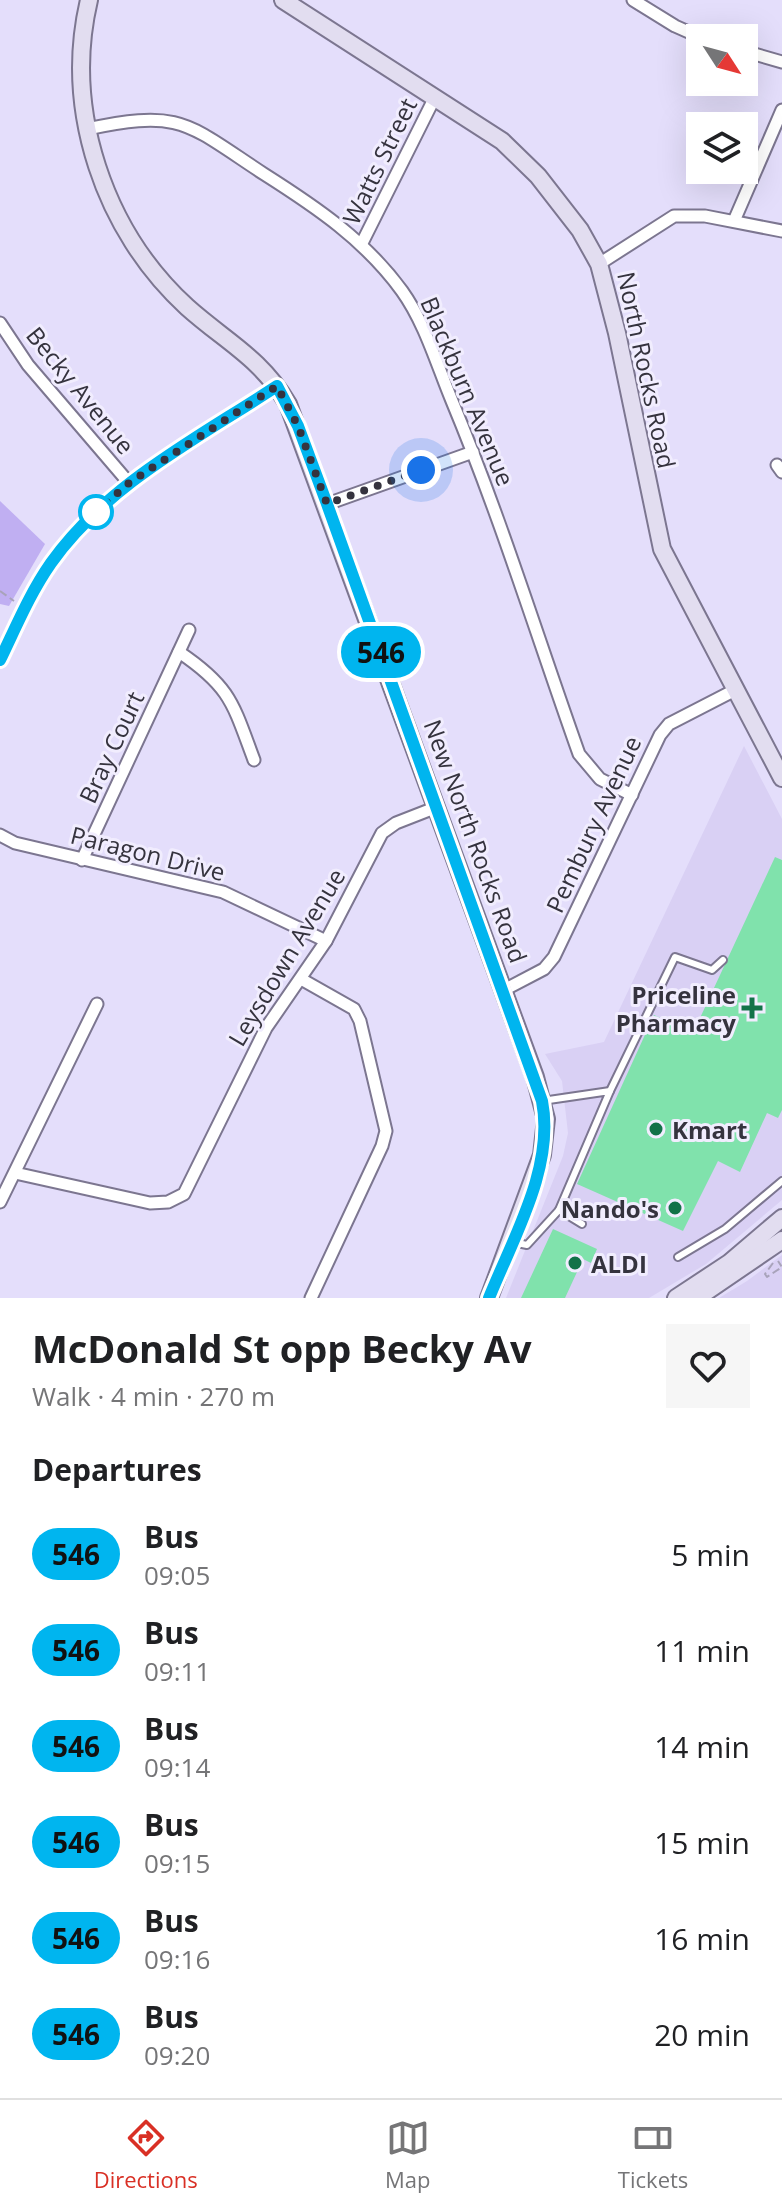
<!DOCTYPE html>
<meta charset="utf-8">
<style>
:root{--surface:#fff;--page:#f6f6f6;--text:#202124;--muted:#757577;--line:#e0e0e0;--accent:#d93025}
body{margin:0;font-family:"Open Sans",sans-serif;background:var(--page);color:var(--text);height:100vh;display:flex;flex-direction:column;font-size:30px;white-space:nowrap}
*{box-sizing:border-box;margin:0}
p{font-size:26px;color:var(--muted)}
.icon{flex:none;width:44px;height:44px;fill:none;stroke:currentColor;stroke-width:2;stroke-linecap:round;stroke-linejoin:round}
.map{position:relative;height:1298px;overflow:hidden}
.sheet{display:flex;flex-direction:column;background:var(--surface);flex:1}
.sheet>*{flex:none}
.badge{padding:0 16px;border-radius:26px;font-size:28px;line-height:52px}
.needle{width:52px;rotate:126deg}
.tools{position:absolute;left:686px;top:24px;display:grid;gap:16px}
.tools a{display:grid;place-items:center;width:72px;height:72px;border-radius:0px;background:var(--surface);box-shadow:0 8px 32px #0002;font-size:40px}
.you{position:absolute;width:40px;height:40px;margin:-20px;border:6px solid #fff;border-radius:50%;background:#1a73e8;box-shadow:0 0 0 12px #1a73e833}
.map>.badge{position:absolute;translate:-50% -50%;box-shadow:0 0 0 4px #fff}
h2{padding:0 32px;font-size:30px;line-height:72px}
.round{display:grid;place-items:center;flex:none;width:84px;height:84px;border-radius:0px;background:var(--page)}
.headline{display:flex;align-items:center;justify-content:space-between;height:136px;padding:0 32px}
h1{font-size:38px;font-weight:700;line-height:60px}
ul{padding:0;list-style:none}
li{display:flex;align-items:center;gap:24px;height:96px;padding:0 32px}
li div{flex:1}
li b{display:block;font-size:30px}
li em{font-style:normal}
li .badge{min-width:88px;font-weight:700;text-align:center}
.tab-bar{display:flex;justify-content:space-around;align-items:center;height:112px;border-top:2px solid var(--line);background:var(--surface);font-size:22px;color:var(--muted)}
.tab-bar a{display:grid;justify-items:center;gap:4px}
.tab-bar .selected{color:var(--accent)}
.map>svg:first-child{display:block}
.built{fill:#d9d0f4}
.green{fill:#c0aff2}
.building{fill:#80e2ac}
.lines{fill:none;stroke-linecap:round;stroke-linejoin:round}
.lane-casing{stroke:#7c7690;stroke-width:10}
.street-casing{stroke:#7c7690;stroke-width:15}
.secondary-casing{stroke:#7c7690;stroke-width:20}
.path{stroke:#a8a3ba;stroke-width:2;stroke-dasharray:8 4;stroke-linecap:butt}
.lane{stroke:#fff;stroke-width:6}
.street{stroke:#fff;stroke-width:11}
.secondary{stroke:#e2ddf0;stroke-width:16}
.line-casing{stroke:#fff;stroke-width:18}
.line{stroke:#00b5ef;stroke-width:12}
.walk{stroke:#35333e;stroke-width:8;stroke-dasharray:0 14.4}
.stop-dot{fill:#fff;stroke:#00b5ef;stroke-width:4}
.poi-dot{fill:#127248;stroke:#f1edfe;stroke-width:3}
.labels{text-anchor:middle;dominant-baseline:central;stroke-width:6;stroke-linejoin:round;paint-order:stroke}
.street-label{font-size:24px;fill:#35333e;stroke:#f1edfe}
.poi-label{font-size:24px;font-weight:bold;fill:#35333e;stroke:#f1edfe;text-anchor:end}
</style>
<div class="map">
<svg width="782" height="1298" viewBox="0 0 782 1298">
<rect width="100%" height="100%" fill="#e4defb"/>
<g class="built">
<path d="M744,746L782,819V1200L706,1264L649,1298H506L563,1156L568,1133L562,1081L545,1054L604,1042Z"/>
<path d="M782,1255V1298H719L747,1281Z"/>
</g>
<path class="green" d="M0,501L45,544L9,606L0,604Z"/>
<g class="building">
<path d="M775,857L782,860V1110L778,1118L767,1113L740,1172L718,1161L683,1231L577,1184L654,1015L693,1033Z"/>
<path d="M553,1229L597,1249L591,1263L583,1259L565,1298H521Z"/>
</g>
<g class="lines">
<defs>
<g id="lane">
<path d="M610,1091L675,957L712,970L723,960"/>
<path d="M542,1101L610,1091L559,1210L582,1224"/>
<path d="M512,1242L527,1245L559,1210"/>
<path d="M678,1257L725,1229L782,1181"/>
</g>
<g id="street">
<path d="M633,0L675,26L702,38"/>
<path d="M744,51L782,62"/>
<path d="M87,129C182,109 186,123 264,174C316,207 365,240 402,291C425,323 437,365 452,401C500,516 537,636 579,754L600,779L632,795"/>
<path d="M734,221L782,110"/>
<path d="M362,243L434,99"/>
<path d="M599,264L674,216H705L782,231"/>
<path d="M0,323L28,365L129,483"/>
<path d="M777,465L782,472"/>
<path d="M327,504L473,452"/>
<path d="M179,652C231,687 233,704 254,760"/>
<path d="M0,660C16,627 30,592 51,563C107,484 198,438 277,386"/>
<path d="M0,835L15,843L223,892L326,941"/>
<path d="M82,860L189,630"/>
<path d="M301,979L354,1009L360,1021L386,1131L382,1146L311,1298"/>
<path d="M504,990L544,969L554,957L660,735L669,724L735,690"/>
<path d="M15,1173L150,1203L168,1202L184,1194L266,1028L326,941L382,833L396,823L437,807"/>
<path d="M0,1202L97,1004"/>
</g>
<g id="secondary">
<path d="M89,0C63,110 104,231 187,307C226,342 260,357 288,404L535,1077L546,1119L542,1155L489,1298"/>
<path d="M283,0L502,141L538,176L580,230L599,264L617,333L662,549L782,778"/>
<path d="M676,1298L729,1263L782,1218"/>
<path d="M697,1298L782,1240"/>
</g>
</defs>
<use href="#lane" class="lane-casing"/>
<use href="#street" class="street-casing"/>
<use href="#secondary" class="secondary-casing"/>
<g class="path">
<path d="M0,591L14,601"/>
<path d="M773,1263L765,1274L767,1277L782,1267L778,1261"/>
</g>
<use href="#lane" class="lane"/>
<use href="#street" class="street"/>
<use href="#secondary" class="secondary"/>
</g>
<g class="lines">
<defs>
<path id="line" d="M0,660C16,627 30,593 51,563C107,484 198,438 277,386L298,426L327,504L542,1101C555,1167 513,1238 489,1298"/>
</defs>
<use href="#line" class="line-casing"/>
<use href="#line" class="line"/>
<path class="walk" d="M96,512L129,483L277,386L298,426L327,504L421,470"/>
</g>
<circle class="stop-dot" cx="96" cy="512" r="16"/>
<g class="poi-dot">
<path d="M748 996h8v8h8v8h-8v8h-8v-8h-8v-8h8z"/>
<circle cx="656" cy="1129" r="8"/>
<circle cx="675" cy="1208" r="8"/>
<circle cx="575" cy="1263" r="8"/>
</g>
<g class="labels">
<g class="street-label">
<text transform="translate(379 161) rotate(-64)">Watts Street</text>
<text transform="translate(647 370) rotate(78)">North Rocks Road</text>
<text transform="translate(81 390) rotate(51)">Becky Avenue</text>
<text transform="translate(468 391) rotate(67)">Blackburn Avenue</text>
<text transform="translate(111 747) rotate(-65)">Bray Court</text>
<text transform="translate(593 824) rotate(-65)">Pembury Avenue</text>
<text transform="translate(476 841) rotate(70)">New North Rocks Road</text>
<text transform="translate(148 853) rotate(14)">Paragon Drive</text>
<text transform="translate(286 957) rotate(-59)">Leysdown Avenue</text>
</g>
<g class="poi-label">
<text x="736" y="994">Priceline<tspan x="736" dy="28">Pharmacy</tspan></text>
<text x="672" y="1129" text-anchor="start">Kmart</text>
<text x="659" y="1208">Nando's</text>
<text x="591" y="1263" text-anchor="start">ALDI</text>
</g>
</g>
</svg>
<div class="tools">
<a><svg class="needle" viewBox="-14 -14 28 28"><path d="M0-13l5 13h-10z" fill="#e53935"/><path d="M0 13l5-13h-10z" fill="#757577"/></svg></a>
<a><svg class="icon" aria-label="layers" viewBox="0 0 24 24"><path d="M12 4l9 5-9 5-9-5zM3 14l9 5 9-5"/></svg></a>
</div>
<div class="you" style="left:421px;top:470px"></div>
<b class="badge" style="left:381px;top:652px;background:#00b5ef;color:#111">546</b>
</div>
<section class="sheet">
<div class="headline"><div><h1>McDonald St opp Becky Av</h1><p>Walk · 4 min · 270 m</p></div><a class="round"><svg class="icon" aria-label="heart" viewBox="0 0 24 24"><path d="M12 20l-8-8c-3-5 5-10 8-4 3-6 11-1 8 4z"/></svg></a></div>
<h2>Departures</h2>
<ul>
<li><span class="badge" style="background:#00b5ef;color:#111">546</span><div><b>Bus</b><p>09:05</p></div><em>5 min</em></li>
<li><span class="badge" style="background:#00b5ef;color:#111">546</span><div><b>Bus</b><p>09:11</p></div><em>11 min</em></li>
<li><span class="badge" style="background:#00b5ef;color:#111">546</span><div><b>Bus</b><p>09:14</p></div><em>14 min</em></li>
<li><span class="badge" style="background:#00b5ef;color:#111">546</span><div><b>Bus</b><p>09:15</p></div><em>15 min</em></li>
<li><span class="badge" style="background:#00b5ef;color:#111">546</span><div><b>Bus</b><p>09:16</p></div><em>16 min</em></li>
<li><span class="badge" style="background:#00b5ef;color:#111">546</span><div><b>Bus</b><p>09:20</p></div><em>20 min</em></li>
</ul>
</section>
<nav class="tab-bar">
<a class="selected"><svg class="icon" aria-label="directions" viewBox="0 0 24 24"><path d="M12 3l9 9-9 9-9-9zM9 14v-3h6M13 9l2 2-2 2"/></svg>Directions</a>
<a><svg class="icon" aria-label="map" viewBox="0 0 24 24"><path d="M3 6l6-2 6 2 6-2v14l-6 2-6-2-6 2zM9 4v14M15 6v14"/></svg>Map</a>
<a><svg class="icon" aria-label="tickets" viewBox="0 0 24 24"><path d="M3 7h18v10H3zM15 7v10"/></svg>Tickets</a>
</nav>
